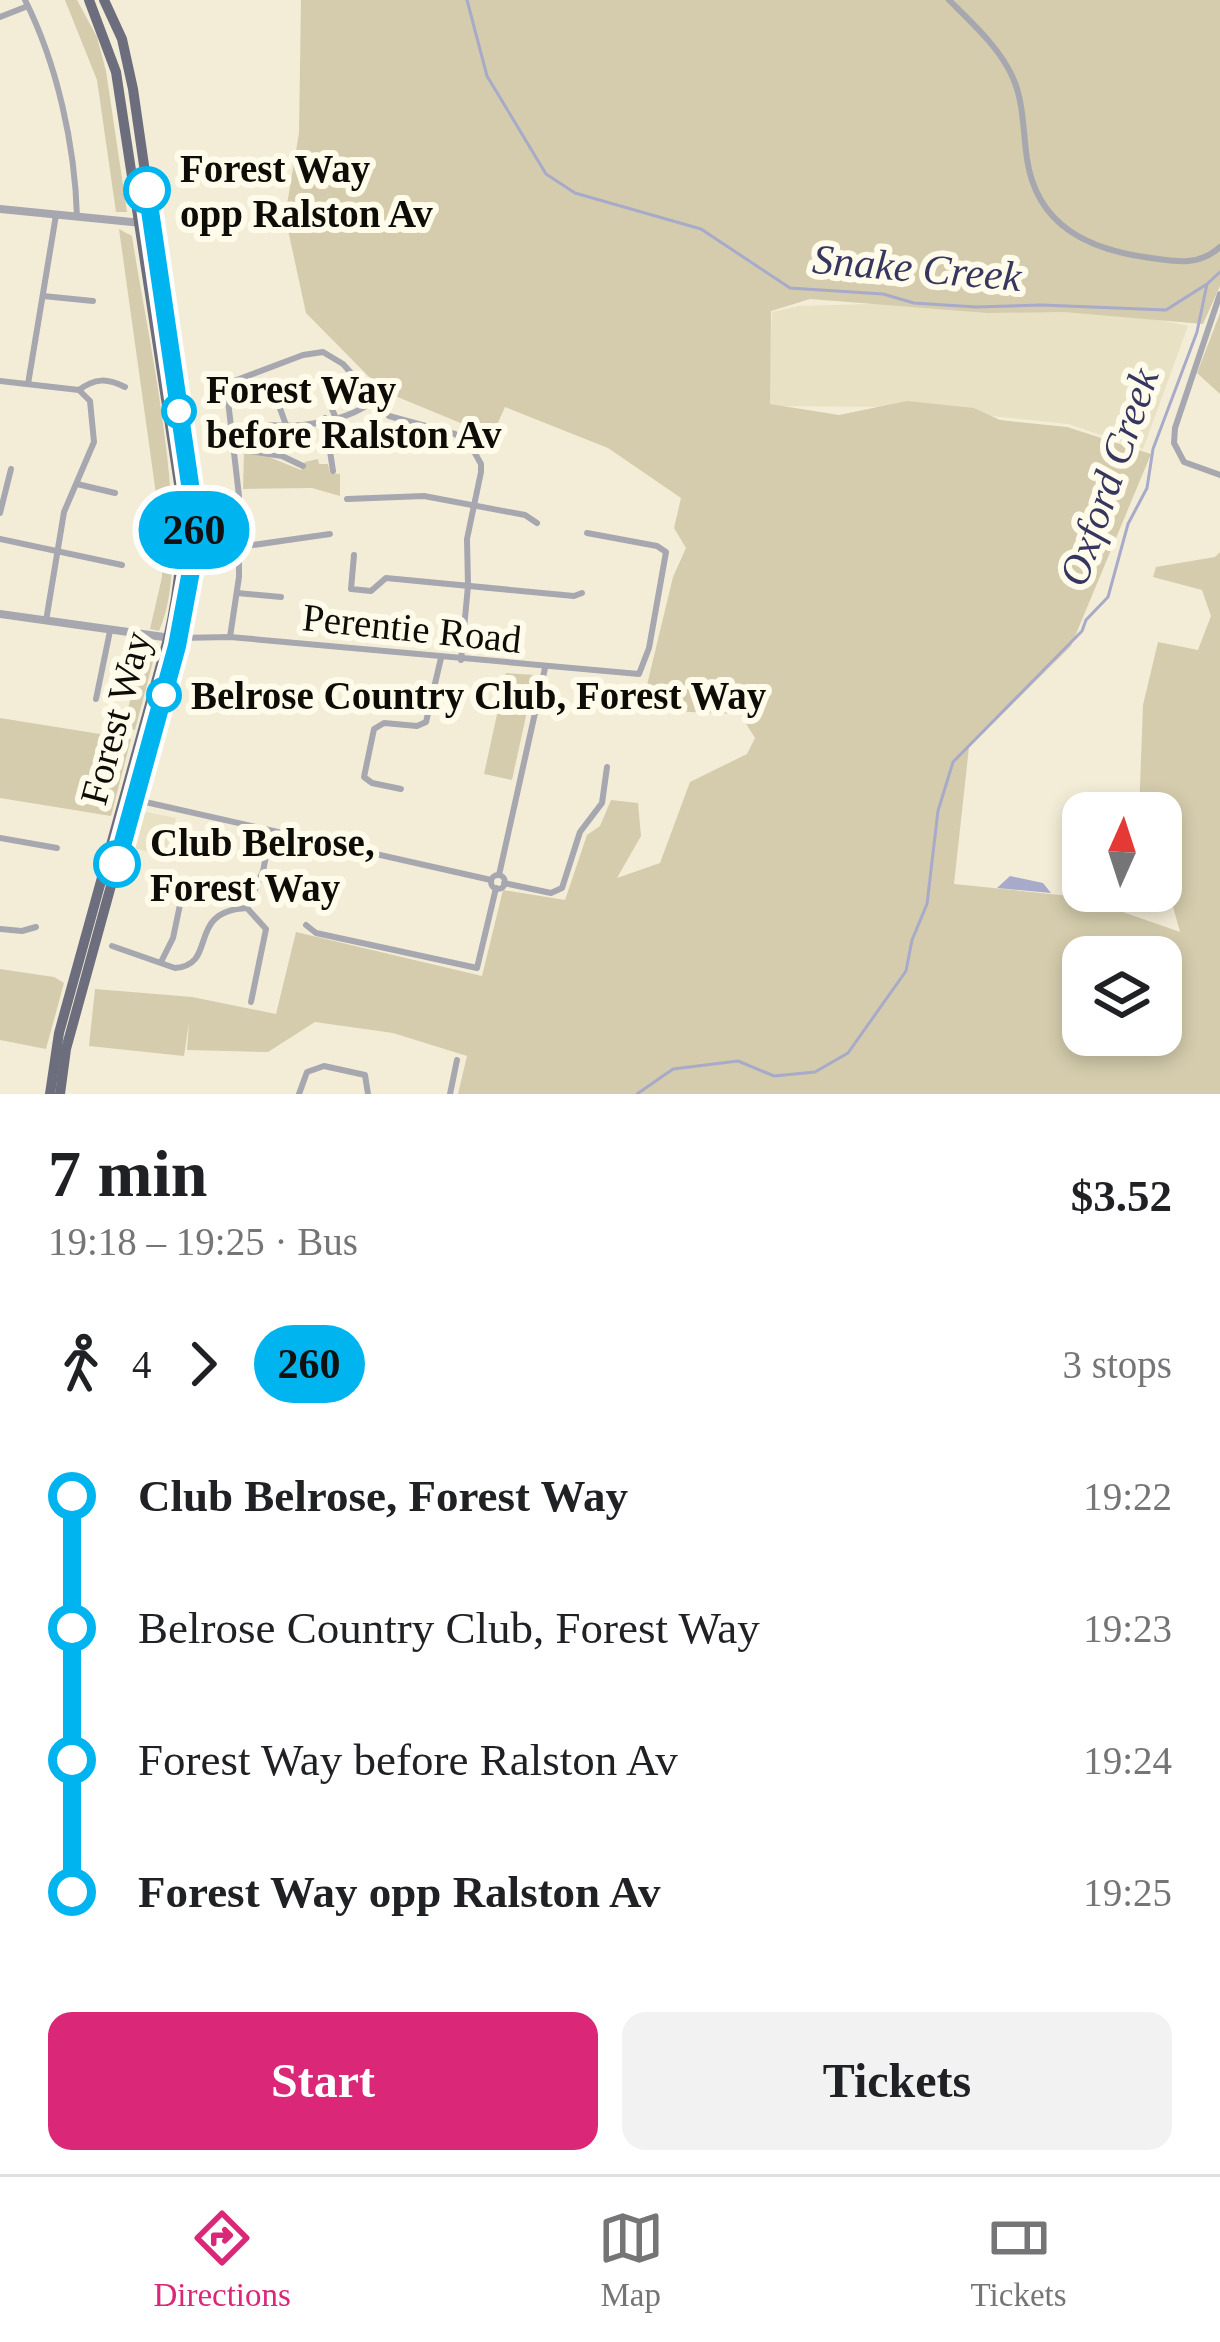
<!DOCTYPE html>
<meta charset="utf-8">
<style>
:root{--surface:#fff;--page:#f2f2f2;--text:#202124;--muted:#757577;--line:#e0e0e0;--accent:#db2777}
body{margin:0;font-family:"Times New Roman",serif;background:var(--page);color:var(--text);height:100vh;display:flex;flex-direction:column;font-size:45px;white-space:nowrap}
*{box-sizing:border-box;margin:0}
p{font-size:39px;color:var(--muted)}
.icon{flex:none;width:66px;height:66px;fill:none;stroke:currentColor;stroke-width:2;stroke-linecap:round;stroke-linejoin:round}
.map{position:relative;height:1094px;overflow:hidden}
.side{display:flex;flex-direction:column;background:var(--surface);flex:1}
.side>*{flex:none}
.badge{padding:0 24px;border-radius:39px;font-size:42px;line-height:78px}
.needle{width:78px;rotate:3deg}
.tools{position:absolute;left:1062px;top:792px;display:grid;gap:24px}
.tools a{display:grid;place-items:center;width:120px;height:120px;border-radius:24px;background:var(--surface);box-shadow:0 6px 18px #0003;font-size:60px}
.map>.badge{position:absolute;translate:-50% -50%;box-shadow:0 0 0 6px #fff}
.legs{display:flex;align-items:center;gap:18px;height:132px;padding:0 48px;font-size:39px}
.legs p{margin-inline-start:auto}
.overview{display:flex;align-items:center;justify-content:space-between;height:204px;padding:0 48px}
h1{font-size:66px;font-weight:700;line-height:90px}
.primary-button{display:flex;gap:24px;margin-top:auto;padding:24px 48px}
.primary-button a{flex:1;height:138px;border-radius:24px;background:var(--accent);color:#fff;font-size:48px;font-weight:700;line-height:138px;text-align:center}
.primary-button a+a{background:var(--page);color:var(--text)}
ul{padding:0 48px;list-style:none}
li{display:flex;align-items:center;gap:42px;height:132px;font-size:45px}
li i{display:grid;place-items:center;width:18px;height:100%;margin:0 15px;background:currentColor}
li i::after{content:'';width:30px;height:30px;margin:-15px;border:9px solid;border-radius:50%;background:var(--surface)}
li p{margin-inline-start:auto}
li:first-child i{background:linear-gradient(#0000 50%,currentColor 0)}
li:last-child i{background:linear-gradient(currentColor 50%,#0000 0)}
.tabs{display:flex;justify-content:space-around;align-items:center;height:168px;border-top:3px solid var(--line);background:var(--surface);font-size:33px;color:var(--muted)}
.tabs a{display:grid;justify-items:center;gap:6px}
.tabs .active{color:var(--accent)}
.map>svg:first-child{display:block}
.built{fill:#e8e1c4}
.green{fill:#d4ccac;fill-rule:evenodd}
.water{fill:#a8aac9}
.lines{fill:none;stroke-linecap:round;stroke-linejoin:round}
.stream{stroke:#a8aac9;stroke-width:3}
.minor{stroke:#a7a7b0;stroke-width:6}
.tertiary{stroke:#a7a7b0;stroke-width:8}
.primary{stroke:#6c6e7d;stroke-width:10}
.line-1-casing{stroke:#fff;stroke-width:27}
.line-1{stroke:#00b5ef;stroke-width:18}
.stop-1-dot{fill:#fff;stroke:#00b5ef;stroke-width:6}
.labels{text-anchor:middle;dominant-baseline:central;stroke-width:12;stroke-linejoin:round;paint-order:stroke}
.stop-label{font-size:39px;font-weight:bold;fill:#0e0c06;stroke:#fffbea;text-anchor:start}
.street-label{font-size:39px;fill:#0e0c06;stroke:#fffbea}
.water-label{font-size:42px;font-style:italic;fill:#363661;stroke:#fffbea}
</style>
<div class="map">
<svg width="1220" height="1094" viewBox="0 0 1220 1094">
<rect width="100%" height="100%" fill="#f3edd8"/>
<g class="built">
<path d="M1059,299L1188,326L1143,449L1068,424L904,407L768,406L772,312L799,306Z"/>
<path d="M141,811L176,818L167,856L128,847L137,812Z"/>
</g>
<g class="green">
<path d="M65,0H77L97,37L106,71L127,212H116L97,80Z"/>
<path d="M301,0H1220V286L1203,324L1064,312L988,313L810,299L771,311L770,404L839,415L907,401L974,408L1000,420L1067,427L1151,454L1071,646L969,747L954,884L1080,897L1180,932L1172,903L1161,890V813H1139L1143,705L1158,642L1198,650L1211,616L1202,590L1153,577L1156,567L1215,557L1220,552V1094H458L467,1056L393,1033L315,1022L268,1052L187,1050L189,1022L184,1056L89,1046L95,989L192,997L276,1014L296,932L482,976L503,890L565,900L587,835L600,826L611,800L638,803L641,836L617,878L660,863L690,782L747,754L755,738L740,714L641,710L673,577L686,548L674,528L681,498L608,448L505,407L492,436L383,391L306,313L285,216L299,133ZM1083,957H1161V1035H1083Z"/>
<path d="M119,229L132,236C146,331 197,547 159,631L150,629L162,577L163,544Z"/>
<path d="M1220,313V394L1197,373Z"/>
<path d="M244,453L264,455L301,470L305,462L318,459L319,464H328L330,473L340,474V496L312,488L243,489Z"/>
<path d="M144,646L153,649L154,658L135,730L123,728Z"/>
<path d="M506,673L535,675L512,780L484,774Z"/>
<path d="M0,718L131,739L111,816L0,798Z"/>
<path d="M0,969L54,977L64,983L46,1049L0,1040Z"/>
</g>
<path class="water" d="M1010,876L1043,883L1051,893L997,888Z"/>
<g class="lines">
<g class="stream">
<path d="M467,0L487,76L546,174L575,193L701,229L790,288L883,294L914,303L976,307L1042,305L1166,310L1207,284"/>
<path d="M637,1094L673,1069L738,1061L774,1076L815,1072L848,1053L906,971L912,940L927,904L938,811L953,762L1082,631L1086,620L1108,597L1128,524L1147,488L1153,449L1197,332L1207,284L1220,272"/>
</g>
<g class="minor">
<path d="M25,0C57,64 75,145 77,217"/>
<path d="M949,0C972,23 1000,48 1013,78C1024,103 1023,132 1027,159C1037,227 1090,250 1151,258C1177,262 1199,266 1220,247"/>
<path d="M0,17L28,6"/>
<path d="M1220,294L1175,428L1174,443L1184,462L1220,475"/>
<path d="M43,296L93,301"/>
<path d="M0,381L79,390L90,401L94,442L64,512L46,621"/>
<path d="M28,384L56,215"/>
<path d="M79,390C95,378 107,378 125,387"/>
<path d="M325,393L335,416"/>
<path d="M277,400L286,425"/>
<path d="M325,418L333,471"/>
<path d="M270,425C301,428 350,421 374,400"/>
<path d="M236,449L282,456L303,466"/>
<path d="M77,484L115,493"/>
<path d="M347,499L424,496L525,515L537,523"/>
<path d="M0,513L11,469"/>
<path d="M0,539L122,565"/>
<path d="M239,547L330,534"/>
<path d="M354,555L351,589L371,591L386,578L574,596L582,593"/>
<path d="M237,593L281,597"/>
<path d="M230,637L239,577V496L227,392L234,381L303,355L323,352L343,364L389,416L455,434L472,448L481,464V472L467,539L468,586L461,660"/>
<path d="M179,638L230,637L639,674L649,648L666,552L657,546L587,533"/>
<path d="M96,699L110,631"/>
<path d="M401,789L372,783L364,777L374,729L384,723L417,726L426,722L441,658"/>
<path d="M132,799L491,880"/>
<path d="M0,838L57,848"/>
<path d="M499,875L545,668"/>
<circle cx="498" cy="882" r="7"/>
<path d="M504,883L551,893L562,888L580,832L602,803L607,767"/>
<path d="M247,908L263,871L271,831"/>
<path d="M306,925L316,933L477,968L496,888"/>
<path d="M0,929L22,931L36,927"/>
<path d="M112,946L175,968C219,965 185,911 247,908L266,929L251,1002"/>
<path d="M161,962L173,938L181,900"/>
<path d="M299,1094L307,1072L324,1066L365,1075L368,1094"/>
<path d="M450,1094L457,1060"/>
</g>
<g class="tertiary">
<path d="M0,209L142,223"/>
<path d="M0,614L171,638"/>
</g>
<g class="primary">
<path d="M50,1094L59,1033L168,639C180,586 185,538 179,484L116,72L89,0"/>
<path d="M60,1094L66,1049L177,646L193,561L191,491L133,89L122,39L104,0"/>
</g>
</g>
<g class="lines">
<defs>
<path id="line-1" d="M117,864L177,646L193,560L191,491L147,190"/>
</defs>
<use href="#line-1" class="line-1-casing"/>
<use href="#line-1" class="line-1"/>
</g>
<g class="stop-1-dot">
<circle cx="147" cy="190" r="21"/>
<circle cx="179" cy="411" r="15"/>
<circle cx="164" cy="695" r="15"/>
<circle cx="117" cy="864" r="21"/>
</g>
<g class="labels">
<g class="stop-label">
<text x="180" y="168">Forest Way<tspan x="180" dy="45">opp Ralston Av</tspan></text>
<text x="206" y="389">Forest Way<tspan x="206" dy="45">before Ralston Av</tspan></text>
<text x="191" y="695">Belrose Country Club, Forest Way</text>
<text x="150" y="842">Club Belrose,<tspan x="150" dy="45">Forest Way</tspan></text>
</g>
<g class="street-label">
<text transform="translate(412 628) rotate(6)">Perentie Road</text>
<text transform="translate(115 718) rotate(-75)">Forest Way</text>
</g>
<g class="water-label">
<text transform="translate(917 268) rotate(5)">Snake Creek</text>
<text transform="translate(1109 477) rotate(-71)">Oxford Creek</text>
</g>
</g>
</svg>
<div class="tools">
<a><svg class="needle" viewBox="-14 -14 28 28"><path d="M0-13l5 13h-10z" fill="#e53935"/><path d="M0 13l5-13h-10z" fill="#757577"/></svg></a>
<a><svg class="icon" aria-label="layers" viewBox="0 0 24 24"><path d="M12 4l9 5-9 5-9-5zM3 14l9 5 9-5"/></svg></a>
</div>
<b class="badge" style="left:194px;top:530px;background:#00b5ef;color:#111">260</b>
</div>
<section class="side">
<div class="overview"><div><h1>7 min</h1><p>19:18 – 19:25 · Bus</p></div><b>$3.52</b></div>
<div class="legs"><svg class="icon" aria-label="walk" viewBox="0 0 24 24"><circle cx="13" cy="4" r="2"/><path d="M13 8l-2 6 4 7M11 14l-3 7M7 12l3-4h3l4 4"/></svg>4<svg class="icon" aria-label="forward" viewBox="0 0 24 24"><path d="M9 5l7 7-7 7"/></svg><b class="badge" style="background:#00b5ef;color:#111">260</b><p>3 stops</p></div>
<ul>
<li><i style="color:#00b5ef"></i><b>Club Belrose, Forest Way</b><p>19:22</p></li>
<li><i style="color:#00b5ef"></i><span>Belrose Country Club, Forest Way</span><p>19:23</p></li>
<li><i style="color:#00b5ef"></i><span>Forest Way before Ralston Av</span><p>19:24</p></li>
<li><i style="color:#00b5ef"></i><b>Forest Way opp Ralston Av</b><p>19:25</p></li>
</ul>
<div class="primary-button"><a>Start</a><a>Tickets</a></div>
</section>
<nav class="tabs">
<a class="active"><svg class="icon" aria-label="directions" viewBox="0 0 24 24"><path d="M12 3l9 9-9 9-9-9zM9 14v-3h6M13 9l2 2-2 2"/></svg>Directions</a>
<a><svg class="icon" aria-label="map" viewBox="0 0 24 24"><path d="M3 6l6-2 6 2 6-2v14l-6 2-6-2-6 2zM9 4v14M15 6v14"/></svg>Map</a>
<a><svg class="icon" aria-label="tickets" viewBox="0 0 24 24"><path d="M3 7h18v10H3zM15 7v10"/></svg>Tickets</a>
</nav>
